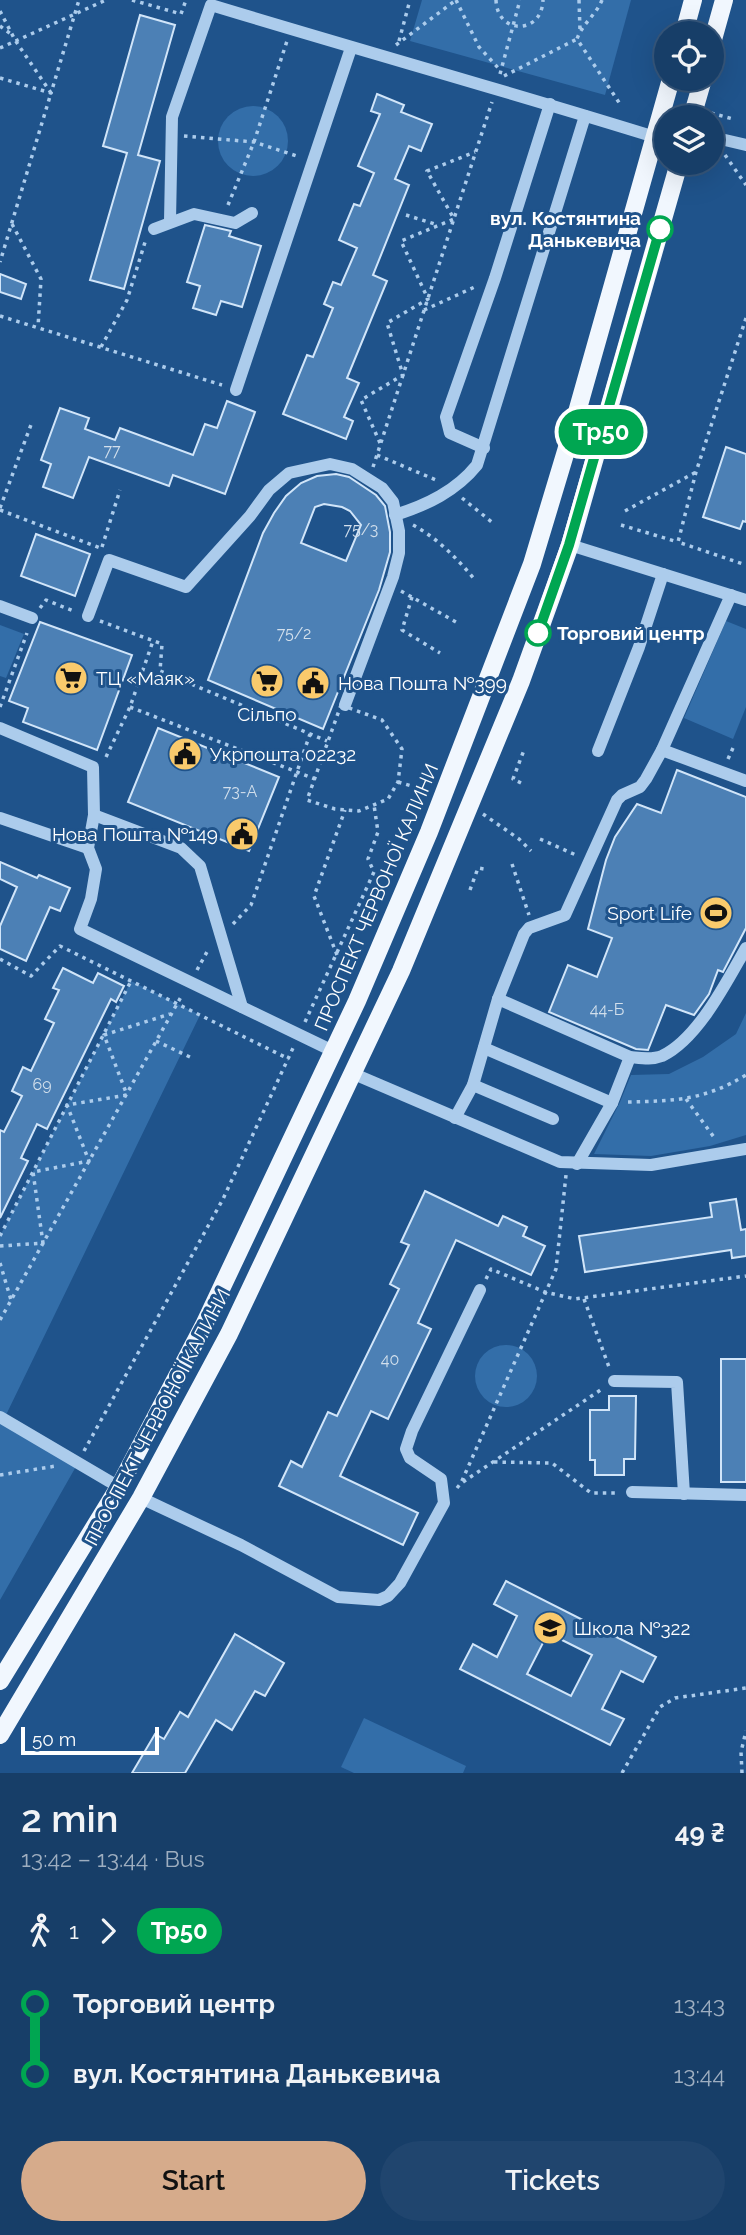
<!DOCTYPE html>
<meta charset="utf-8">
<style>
:root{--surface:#173e68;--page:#20456e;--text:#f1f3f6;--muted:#9eaec0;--line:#36577c;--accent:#d6ab8b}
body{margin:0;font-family:Raleway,sans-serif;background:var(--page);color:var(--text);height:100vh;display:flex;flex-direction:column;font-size:26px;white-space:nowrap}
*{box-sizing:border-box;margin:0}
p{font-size:23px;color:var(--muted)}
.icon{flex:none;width:38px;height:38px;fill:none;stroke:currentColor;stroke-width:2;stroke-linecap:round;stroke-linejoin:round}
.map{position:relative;height:1773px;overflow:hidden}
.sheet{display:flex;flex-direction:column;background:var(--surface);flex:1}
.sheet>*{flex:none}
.badge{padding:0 14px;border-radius:23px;font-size:24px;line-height:46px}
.controls{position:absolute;left:654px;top:21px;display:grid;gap:14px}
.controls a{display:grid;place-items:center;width:70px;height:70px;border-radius:50%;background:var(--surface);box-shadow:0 7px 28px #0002,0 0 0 2px var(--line);font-size:35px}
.scale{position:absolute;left:21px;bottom:18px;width:138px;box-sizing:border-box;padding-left:7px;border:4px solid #fff;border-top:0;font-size:19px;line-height:24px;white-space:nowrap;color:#fff;-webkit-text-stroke:5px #1f538b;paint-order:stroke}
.map>.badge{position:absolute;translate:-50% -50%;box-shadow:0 0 0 4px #fff}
.legs{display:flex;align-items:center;gap:10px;height:77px;padding:0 21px;font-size:23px}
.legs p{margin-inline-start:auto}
.head{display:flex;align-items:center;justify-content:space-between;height:119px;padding:0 21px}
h1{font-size:38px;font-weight:600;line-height:52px}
.action{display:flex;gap:14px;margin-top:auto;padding:14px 21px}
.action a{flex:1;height:80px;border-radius:42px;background:var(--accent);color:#111;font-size:28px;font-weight:600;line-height:80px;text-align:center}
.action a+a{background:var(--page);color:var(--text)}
ul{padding:0 21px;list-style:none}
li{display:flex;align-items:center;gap:24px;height:70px;font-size:26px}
li i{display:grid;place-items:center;width:10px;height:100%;margin:0 9px;background:currentColor}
li i::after{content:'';width:18px;height:18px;margin:-9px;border:5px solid;border-radius:50%;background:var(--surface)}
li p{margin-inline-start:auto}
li:first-child i{background:linear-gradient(#0000 50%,currentColor 0)}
li:last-child i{background:linear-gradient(currentColor 50%,#0000 0)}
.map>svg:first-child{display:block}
.green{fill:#336ea9}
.building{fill:#4c80b5;stroke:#d1e5f9;stroke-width:2;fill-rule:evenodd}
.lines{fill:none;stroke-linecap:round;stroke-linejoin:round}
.path{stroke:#acccec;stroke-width:3.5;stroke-dasharray:3.5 5;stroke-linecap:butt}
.minor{stroke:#acccec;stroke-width:12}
.major{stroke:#f1f7fe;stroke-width:18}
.line-1-casing{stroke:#fff;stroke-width:16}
.line-1{stroke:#00a651;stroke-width:10}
.stop-1-dot{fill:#fff;stroke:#00a651;stroke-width:3.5}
.labels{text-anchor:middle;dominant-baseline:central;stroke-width:6;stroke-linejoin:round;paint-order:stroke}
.number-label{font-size:16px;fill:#d2dfec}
.stop-label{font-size:19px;font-weight:bold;fill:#fff;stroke:#1f538b;text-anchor:end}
.poi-label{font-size:19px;fill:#fff;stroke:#1f538b;text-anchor:start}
.street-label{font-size:19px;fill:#fff;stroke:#1f538b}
</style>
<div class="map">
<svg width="746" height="1773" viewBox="0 0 746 1773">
<rect width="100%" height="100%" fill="#1f538b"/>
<g class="green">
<path d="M422,0H631L605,95L410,41Z"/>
<circle cx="253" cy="141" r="35"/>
<path d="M726,621L746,629V707L733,739L684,718Z"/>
<path d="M0,625L24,634L6,678L0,676Z"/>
<path d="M131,981L200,1015L5,1417L78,1463L0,1600V1236Z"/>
<path d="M746,1013V1135L710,1146L651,1156L594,1154L620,1102L631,1075L669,1074L703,1057L736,1034Z"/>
<circle cx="506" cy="1376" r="31"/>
<path d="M364,1718L466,1766L463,1773H354L341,1767Z"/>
</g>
<g class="building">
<path d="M140,15L175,25L138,155L160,161L124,289L90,280L127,153L103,146Z"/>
<path d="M377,94L404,105L401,112L432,124L421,151L409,146L395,179L409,185L373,275L387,281L347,378L359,383L344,417L353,421L346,439L283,414L307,355L313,357L333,308L324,304L333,282L341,285L357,248L339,240L354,204L360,206L374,173L358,166L380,114L371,111Z"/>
<path d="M205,225L231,231L229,236L261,246L242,307L221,301L216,315L193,308L200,286L187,282Z"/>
<path d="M0,274L26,284L21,299L0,292Z"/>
<path d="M227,401L255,412L225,494L173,475L169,486L89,457L73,498L43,487L51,464L41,460L60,408L89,418L85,429L115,440L120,428L193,455L205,424L217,428Z"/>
<path d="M726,447L746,454V522L743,521L740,529L703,517Z"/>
<path d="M336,474L349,477L376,495L385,506L390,532V552L379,590L323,729L208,680L263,533L274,513L286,496L301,483L317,476ZM324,504L342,507L350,511L361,525L346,561L301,543L315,507Z"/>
<path d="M36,534L90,554L75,596L21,576Z"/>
<path d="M40,622L132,655L97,750L23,722L28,708L9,701Z"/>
<path d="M158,728L279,777L249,851L128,802Z"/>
<path d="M677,770L746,797V928L723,972L718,970L709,994L694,1015L666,1005L648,1050L636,1049L549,1012L568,965L597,977L612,938L588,929L606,860L615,837L637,804L661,813Z"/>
<path d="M0,862L37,878L39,875L70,888L60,911L50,907L26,961L0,949V926L17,887L0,879Z"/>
<path d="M63,968L93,983L98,973L124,986L116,1002L111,999L47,1129L37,1124L21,1158L28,1161L0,1218V1130L4,1132L22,1096L12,1091L23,1067L31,1071L54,1023L45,1019L59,990L53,988Z"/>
<path d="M425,1191L498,1226L503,1216L527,1227L523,1236L545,1246L531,1275L456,1240L418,1323L431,1329L388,1419L371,1411L348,1459L340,1476L418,1513L403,1545L279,1486L291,1461L302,1467L328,1412L337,1416L399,1289L390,1284L409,1245L401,1242Z"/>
<path d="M736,1199L741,1230L746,1229V1256L732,1258L731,1250L585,1272L579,1236L712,1217L710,1203Z"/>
<rect x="721" y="1359" width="25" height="123"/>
<path d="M609,1396H636L635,1459H624V1475H595V1460H590V1410H609Z"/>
<path d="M506,1581L656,1657L643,1682L621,1671L602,1709L624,1719L610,1745L460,1669L473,1644L497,1657L517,1616L494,1604ZM548,1633L592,1655L571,1696L527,1674Z"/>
<path d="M235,1634L284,1663L265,1696L255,1691L232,1730L216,1720L185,1773H132L155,1734L164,1739L180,1712L188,1717Z"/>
</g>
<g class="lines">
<g class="path">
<path d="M132,0L181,14L186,0"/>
<path d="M456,0L479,47L501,71"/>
<path d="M496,0C497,35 542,35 543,0"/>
<path d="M579,0L580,30"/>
<path d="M602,0C596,15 582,24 577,39L620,104"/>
<path d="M0,11L15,40L51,93L0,262"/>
<path d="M0,26L11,34"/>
<path d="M399,41L410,0"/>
<path d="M396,45L456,0"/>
<path d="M0,48L106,0"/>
<path d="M500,74L520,0"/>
<path d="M504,76L577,39"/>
<path d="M0,78L51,93L79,0"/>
<path d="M711,113L733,119"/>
<path d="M184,136L254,142L300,157"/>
<path d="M725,155L746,185"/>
<path d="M228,205L254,142L287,41"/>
<path d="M406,215L438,225"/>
<path d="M12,224L41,279L38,327"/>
<path d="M424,310L477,286"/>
<path d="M0,316L222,385"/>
<path d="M746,318L696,472L678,542L746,565"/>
<path d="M101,347L127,300L146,239"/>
<path d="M380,443L361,400L403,375L387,323L428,299L401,241L454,219L427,171L475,152"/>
<path d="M377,455L436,480"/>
<path d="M373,467L492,102"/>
<path d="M462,498L493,523"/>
<path d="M0,508L32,422"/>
<path d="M0,510L103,549"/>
<path d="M625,511L696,472"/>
<path d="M413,525C437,538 457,558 475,580"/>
<path d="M621,525L678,542"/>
<path d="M102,547L120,490"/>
<path d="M401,591L456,622"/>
<path d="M412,597L402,630L440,653"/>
<path d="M40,608L46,600L76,612"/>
<path d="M100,621L162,644L160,671L327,741"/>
<path d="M341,705L382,720L402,749L398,782L388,799L359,811L335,809L307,800Z"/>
<path d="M0,707L27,633"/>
<path d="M130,707L315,779"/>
<path d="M106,757L130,707L153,641"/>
<path d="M728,759L733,748"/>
<path d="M398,782L422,789"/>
<path d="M521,783L513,779L524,750"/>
<path d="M483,814L519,839L531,851"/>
<path d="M540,839L576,855"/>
<path d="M512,864L529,915"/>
<path d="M470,890L478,868L484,869"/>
<path d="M233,924L251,905L310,734"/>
<path d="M337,955L314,896L345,810"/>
<path d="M0,959L31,976L60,946L289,1059"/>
<path d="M197,970L208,950"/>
<path d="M305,1022L374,872L368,859L378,832L374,805"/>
<path d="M156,1041L192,1058"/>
<path d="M686,1099L716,1140"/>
<path d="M628,1102C675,1101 705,1100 746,1075"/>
<path d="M0,1236L131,981"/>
<path d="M0,1246L43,1243L33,1172L89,1161L67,1105L127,1095L104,1035L170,1014"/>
<path d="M0,1263L11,1300"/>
<path d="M486,1279L491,1269L545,1292L575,1299L746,1276"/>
<path d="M584,1299L609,1367"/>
<path d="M0,1320L182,995"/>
<path d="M84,1451L223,1199L293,1048"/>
<path d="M494,1462L552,1463L591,1493H619"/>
<path d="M0,1475L56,1466"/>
<path d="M463,1482L602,1389"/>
<path d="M457,1488L461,1483L556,1269L566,1175"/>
<path d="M622,1773L660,1707L675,1698L746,1688"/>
<path d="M742,1773L741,1752L746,1731"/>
</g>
<g class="minor">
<path d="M712,137L746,145"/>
<path d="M170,221L172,117L211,5C359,50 507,91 655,137"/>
<path d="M154,229L194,214L235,223L252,213"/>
<path d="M236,390L351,48"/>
<path d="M484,448L450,433L446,417L495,278L550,104"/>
<path d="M395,515C427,505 456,491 477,465L585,116"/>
<path d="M570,545L746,600"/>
<path d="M0,606L32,618"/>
<path d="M88,616L109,560L186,587L250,516L269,490L289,473L330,464L352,469L382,488L393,502L399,531V553L393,577L345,705"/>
<path d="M0,728L93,767L94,815L88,848L96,869L91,899L80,929L333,1051"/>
<path d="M662,750L746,781"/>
<path d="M598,751L639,647L663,574"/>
<path d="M94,815L181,848L200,866L242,1007"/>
<path d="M0,818L88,848"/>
<path d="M498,999L630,1057C641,1058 652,1060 662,1056C698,1039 727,981 746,948"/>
<path d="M484,1048L612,1103"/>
<path d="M354,1074L560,1162L651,1165L746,1149"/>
<path d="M473,1085L553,1119"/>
<path d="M455,1118L473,1085L498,999L524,934L529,928L565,915L617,800L622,795L640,787L646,779L662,750L731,595"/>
<path d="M577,1164L612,1103L630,1057"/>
<path d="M614,1381L677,1382L684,1494"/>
<path d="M0,1417L119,1487"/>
<path d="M632,1492L746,1495"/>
<path d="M141,1498L241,1545L338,1597L379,1600L388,1596L400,1583L444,1503L441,1479L410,1458L406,1449L412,1431L480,1290"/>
</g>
<g class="major">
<path d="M684,33L693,0"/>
<path d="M712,43L724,0"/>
<path d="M692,117L703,79"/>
<path d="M0,1681L119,1487L204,1325L357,1001L429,832L532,564L566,451L671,79"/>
<path d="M0,1735L141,1498L229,1334L401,971L521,681L570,545L679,163"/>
</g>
</g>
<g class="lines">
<defs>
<path id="line-1" d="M538,633L569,545L660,229"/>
</defs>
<use href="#line-1" class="line-1-casing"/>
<use href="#line-1" class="line-1"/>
</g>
<defs>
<symbol id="supermarket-disc" viewBox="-11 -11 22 22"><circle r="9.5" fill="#f9ca6c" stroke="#1f538b"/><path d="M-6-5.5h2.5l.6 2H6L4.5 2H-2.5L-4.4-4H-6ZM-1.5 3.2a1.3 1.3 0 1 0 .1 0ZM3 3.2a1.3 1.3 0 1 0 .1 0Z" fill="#111"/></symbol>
<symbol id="civic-disc" viewBox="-11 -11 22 22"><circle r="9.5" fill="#f9ca6c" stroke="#1f538b"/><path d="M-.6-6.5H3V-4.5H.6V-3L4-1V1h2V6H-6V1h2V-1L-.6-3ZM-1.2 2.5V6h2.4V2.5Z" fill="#111"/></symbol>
<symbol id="stadium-disc" viewBox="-11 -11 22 22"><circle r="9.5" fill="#f9ca6c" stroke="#1f538b"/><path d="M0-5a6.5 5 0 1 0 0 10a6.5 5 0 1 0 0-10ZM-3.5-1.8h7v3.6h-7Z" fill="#111"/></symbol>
<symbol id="school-disc" viewBox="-11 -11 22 22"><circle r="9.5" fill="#f9ca6c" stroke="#1f538b"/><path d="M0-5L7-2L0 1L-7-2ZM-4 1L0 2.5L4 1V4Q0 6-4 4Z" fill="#111"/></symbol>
</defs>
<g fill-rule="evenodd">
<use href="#supermarket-disc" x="52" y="659" width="38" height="38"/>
<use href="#supermarket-disc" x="248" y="662" width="38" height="38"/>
<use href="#civic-disc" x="294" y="664" width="38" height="38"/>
<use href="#civic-disc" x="166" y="735" width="38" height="38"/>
<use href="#civic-disc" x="223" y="815" width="38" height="38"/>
<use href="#stadium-disc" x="697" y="894" width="38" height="38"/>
<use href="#school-disc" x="531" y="1609" width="38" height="38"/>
</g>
<g class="stop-1-dot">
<circle cx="660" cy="229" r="12"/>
<circle cx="538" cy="633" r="12"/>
</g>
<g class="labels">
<g class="number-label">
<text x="112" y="450">77</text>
<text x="361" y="529">75/3</text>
<text x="294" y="633">75/2</text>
<text x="240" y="791">73-А</text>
<text x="607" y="1009">44-Б</text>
<text x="42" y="1084">69</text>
<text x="390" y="1359">40</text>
</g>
<g class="stop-label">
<text x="641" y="218">вул. Костянтина<tspan x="641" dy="22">Данькевича</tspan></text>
<text x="557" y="633" text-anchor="start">Торговий центр</text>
</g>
<g class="poi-label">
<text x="96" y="678">ТЦ «Маяк»</text>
<text x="338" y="683">Нова Пошта №399</text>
<text x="267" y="714" text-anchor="middle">Сільпо</text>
<text x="210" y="754">Укрпошта 02232</text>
<text x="218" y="834" text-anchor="end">Нова Пошта №149</text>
<text x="692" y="913" text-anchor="end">Sport Life</text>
<text x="574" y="1628">Школа №322</text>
</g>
<g class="street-label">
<text transform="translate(376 897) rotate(-67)">ПРОСПЕКТ ЧЕРВОНОЇ КАЛИНИ</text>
<text transform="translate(157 1417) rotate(-62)">ПРОСПЕКТ ЧЕРВОНОЇ КАЛИНИ</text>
</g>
</g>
</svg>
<div class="controls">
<a><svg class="icon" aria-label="locate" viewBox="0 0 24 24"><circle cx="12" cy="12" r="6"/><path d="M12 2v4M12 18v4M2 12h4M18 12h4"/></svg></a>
<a><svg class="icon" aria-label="layers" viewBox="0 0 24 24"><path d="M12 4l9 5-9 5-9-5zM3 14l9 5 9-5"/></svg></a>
</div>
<div class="scale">50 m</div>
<b class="badge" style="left:601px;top:432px;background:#00a651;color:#fff">Тр50</b>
</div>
<section class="sheet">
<div class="head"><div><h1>2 min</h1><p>13:42 – 13:44 · Bus</p></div><b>49 ₴</b></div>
<div class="legs"><svg class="icon" aria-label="walk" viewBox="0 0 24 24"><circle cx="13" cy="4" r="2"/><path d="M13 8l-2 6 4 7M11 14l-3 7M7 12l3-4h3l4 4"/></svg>1<svg class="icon" aria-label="forward" viewBox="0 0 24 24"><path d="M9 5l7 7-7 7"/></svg><b class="badge" style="background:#00a651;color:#fff">Тр50</b></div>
<ul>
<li><i style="color:#00a651"></i><b>Торговий центр</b><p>13:43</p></li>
<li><i style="color:#00a651"></i><b>вул. Костянтина Данькевича</b><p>13:44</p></li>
</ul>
<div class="action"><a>Start</a><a>Tickets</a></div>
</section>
